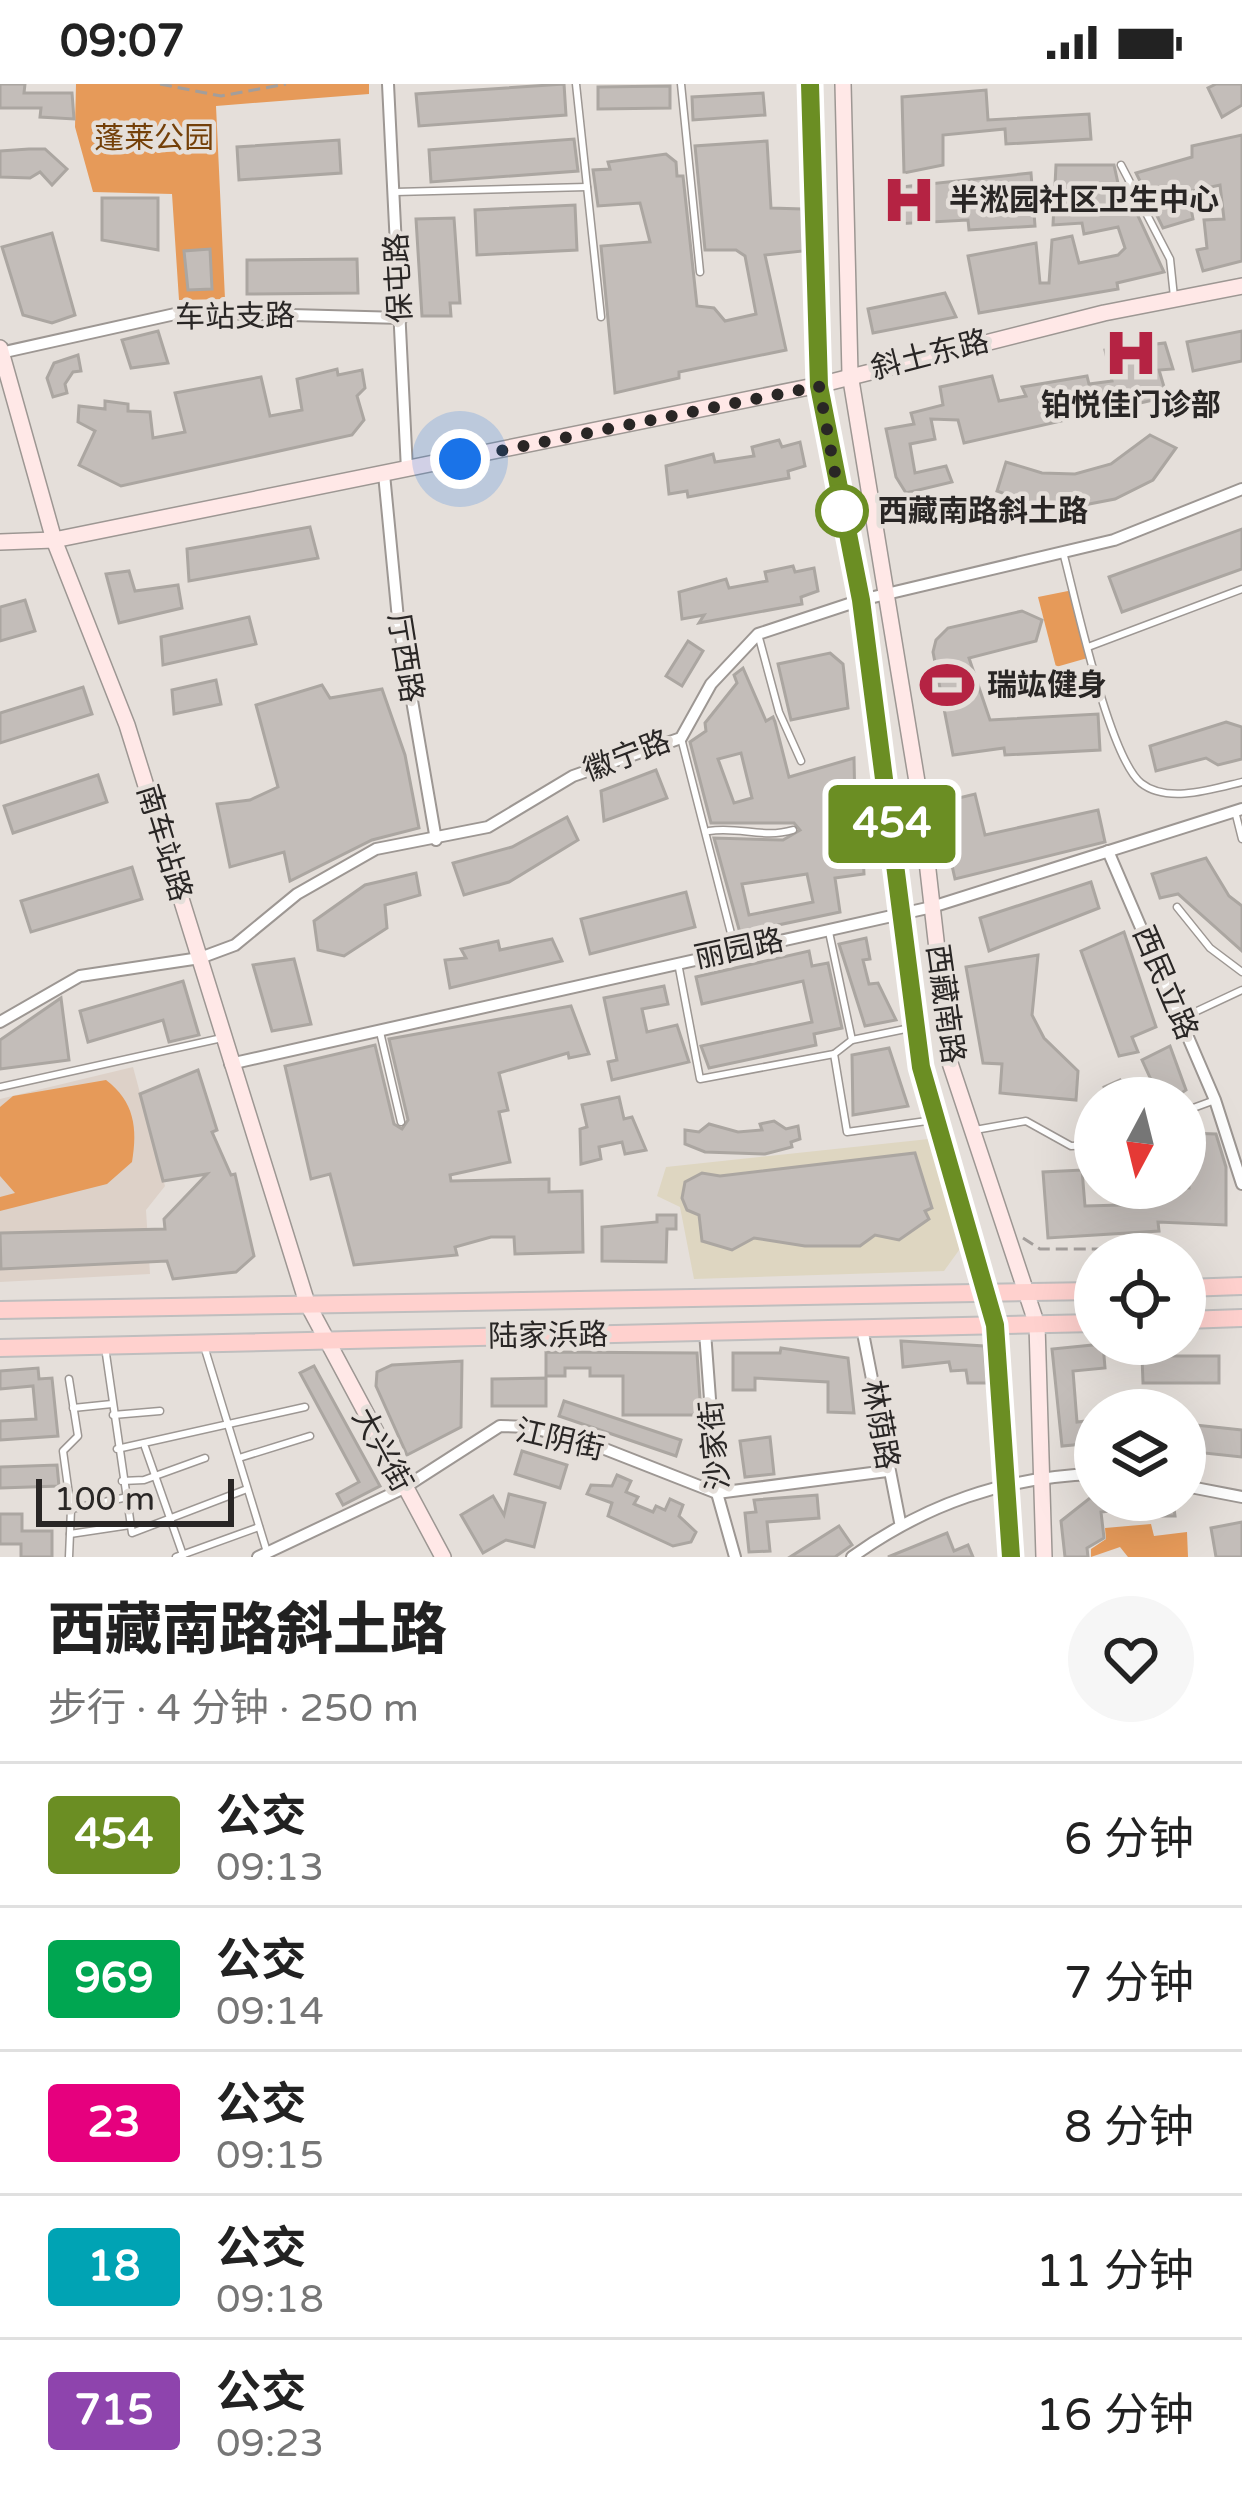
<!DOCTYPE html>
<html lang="zh">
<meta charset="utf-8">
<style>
:root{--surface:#fff;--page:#f6f6f6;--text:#222;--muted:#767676;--line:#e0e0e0}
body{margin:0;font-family:"Varela Round","Noto Sans SC",sans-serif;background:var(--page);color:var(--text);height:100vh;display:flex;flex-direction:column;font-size:45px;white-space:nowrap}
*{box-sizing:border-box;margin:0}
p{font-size:39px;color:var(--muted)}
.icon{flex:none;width:66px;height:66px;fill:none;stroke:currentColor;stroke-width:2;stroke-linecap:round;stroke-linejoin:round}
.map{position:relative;height:1473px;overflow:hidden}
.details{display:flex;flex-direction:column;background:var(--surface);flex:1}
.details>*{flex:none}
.badge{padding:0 24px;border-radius:9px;font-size:42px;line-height:78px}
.needle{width:78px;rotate:187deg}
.buttons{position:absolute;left:1074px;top:993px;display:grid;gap:24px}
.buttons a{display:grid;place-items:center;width:132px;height:132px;border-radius:50%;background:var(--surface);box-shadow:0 12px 48px #0002;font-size:60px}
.scale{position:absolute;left:36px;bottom:30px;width:198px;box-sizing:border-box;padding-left:12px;border:6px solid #292625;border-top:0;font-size:33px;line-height:42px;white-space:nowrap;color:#292625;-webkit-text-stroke:9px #e5dfda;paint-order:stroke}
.you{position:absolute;width:60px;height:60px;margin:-30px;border:9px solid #fff;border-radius:50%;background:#1a73e8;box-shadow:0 0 0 18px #1a73e833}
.map>.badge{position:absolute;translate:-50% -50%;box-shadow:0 0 0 6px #fff}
.round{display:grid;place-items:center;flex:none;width:126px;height:126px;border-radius:63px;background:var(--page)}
.head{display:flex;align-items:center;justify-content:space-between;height:204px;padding:0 48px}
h1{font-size:57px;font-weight:800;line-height:90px}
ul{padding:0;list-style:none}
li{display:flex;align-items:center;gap:36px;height:144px;padding:0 48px;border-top:3px solid var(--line)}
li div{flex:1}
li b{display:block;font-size:45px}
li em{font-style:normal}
li .badge{min-width:132px;font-weight:700;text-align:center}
.status{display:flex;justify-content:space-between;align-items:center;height:84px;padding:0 60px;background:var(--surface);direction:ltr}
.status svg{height:33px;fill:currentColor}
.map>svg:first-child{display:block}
.commercial{fill:#ded6c1}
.built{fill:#ddd1c8}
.green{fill:#e69a59}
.building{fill:#c3bdb9;stroke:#aba6a1;stroke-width:3;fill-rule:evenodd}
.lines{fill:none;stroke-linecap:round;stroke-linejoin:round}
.lane-casing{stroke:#9d9793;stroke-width:9}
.street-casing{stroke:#9d9793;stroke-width:14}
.secondary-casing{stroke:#9d9793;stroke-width:18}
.primary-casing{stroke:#bfbebe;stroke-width:20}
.path{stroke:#a39e9b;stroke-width:3;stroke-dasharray:12 6;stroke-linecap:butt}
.lane{stroke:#fff;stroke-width:6}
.street{stroke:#fff;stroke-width:10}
.secondary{stroke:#ffe8e7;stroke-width:15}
.primary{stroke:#ffd1ce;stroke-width:16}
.line-casing{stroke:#fff;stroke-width:27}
.line{stroke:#6b8e23;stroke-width:18}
.walk{stroke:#292625;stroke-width:12;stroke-dasharray:0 21.6}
.stop-dot{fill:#fff;stroke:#6b8e23;stroke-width:6}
.labels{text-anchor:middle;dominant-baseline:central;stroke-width:9;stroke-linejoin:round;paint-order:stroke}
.park-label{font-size:30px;fill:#744009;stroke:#e5dfda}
.poi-label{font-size:30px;font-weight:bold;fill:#292625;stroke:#e5dfda;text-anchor:start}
.street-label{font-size:30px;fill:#292625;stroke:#e5dfda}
.stop-label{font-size:30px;font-weight:bold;fill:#292625;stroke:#e5dfda;text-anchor:start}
</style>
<div class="status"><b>09:07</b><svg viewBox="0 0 49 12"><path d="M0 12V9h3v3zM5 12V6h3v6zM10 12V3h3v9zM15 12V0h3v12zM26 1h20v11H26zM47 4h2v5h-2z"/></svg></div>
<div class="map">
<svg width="1242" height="1473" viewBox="0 0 1242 1473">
<rect width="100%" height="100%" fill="#e5dfda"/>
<path class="commercial" d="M929,1055L962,1162L944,1187L694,1195L680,1123L657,1112L666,1083Z"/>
<path class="built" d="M133,983L165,1102L146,1126L150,1190L0,1198V1015Z"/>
<g class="green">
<path d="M76,0H369V10L216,22L225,215L179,216L172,110L93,108L75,43Z"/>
<path d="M1073,506L1091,573L1056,583L1038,513Z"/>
<path d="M106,996C134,1017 138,1044 132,1078L107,1100L0,1127V1113L15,1109L0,1092V1023L13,1012Z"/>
<path d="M1151,1440L1154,1452L1187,1448L1188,1473H1128L1120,1463L1091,1473V1465L1106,1455L1105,1444Z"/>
</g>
<g class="building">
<path d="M0,0H25L24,9H72L74,35L40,33L41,24H0Z"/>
<path d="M564,0L566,31L419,42L416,10Z"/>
<path d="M1216,0H1242V21L1222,33L1208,4Z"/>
<path d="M670,2V24L598,25V3Z"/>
<path d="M986,6L988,36L1089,30L1091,55L1006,60L1005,45L943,51V81L904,89L902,13Z"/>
<path d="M763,9L765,31L693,36L692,13Z"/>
<path d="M1242,51V177L1203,187L1197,166L1207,164L1204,136L1224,135L1220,101L1188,108L1193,135L1163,144L1136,89L1192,73V62Z"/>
<path d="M574,55L578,87L431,98L429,66Z"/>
<path d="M339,56L341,89L239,96L237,63Z"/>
<path d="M767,57L771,124L802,125L803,167L765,171L786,266L679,288V294L615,309L601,162L650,158L640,119L598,122L593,86L610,85L608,78L666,70L676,78L677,92H683L697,222L714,224L725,237L756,230L745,172L736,166H705L695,62Z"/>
<path d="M29,65H45L67,85L52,101L40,88L30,94L0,93V67Z"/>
<path d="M1056,81H1114L1123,122L1133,121L1164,188L1117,199L1118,205L979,229L968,172L1036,159L1040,199H1049L1052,156L1072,152L1079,179L1118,171L1125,164L1118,143L1084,150L1082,139L1053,141Z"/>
<path d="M1031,89L1035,142L969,146L968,136L894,140L891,104Z"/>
<path d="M102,114H158V166L102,156Z"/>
<path d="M575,121L577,166L477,171L475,126Z"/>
<path d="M454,134L460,219H450L451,232H422L416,135Z"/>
<path d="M52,149L75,231L52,239L23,231L2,163Z"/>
<path d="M210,165L212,205L188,206L184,167Z"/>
<path d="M357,175L358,209L247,210V176Z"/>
<path d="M945,209L956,233L873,249L868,225Z"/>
<path d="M158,247L168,279L131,284L122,256Z"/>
<path d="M1242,247V277L1193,287L1187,258Z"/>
<path d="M1165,259L1173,285L1159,286L1167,313L964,359L958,336L931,335L935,355L910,360L915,389L946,382L952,398L906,409L896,393L886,345L914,340L911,329L943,321L940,303L992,292L999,317L1026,312L1022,303L1087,292L1089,300L1112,297L1105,266Z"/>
<path d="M78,271L81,287L73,288L65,300L67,309L53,313L47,294L54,279Z"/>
<path d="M337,285L338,291L362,286L365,304L357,312L364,336L352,351L121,402L79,381L95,347L78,338L79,322L105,325V317L128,320V327L150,328L153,354L185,348L175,309L261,293L270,332L302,326L297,295Z"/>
<path d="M1150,351L1176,364L1153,396L1115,415L1053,427L997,407L1006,378L1042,389L1075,390L1111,380Z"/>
<path d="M779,356L782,363L800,358L805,382L788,387L789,394L688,413L687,407L669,410L666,382L713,370L715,378L754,372L752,363Z"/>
<path d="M310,443L318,474L189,497L187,465Z"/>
<path d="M1242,445V485L1122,528L1109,493Z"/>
<path d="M793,482L795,488L814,484L818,507L801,513L802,520L699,539L704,531L682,535L679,508L726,495L729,504L767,497L765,488Z"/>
<path d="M129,487L135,507L178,501L182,524L119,539L106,490Z"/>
<path d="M25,516L35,547L0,557V523Z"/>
<path d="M1022,527L1042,536L1036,557L969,574L990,636L1098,630L1100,666L1005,671L1004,664L953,671L933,568L936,556L948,544Z"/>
<path d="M249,533L256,560L163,581L161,553Z"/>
<path d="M688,557L703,567L682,602L666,592Z"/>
<path d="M830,569L843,580L848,624L791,636L778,580Z"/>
<path d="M743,584L766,637L773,633L775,638L789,693L854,674L855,723L870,751V768L863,770L864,790L835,794L840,828L740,849L714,754L783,756L800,746L794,739H711L690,658L706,647L705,639L737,599L734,591ZM741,669L752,714L734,719L718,675ZM807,790L813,818L749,831L742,800Z"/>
<path d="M216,596L221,620L174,630L172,606Z"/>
<path d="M322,601L330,614L382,605L405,671L419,744L372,756L290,797L284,768L230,783L217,720L250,716L278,703L256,621Z"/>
<path d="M83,603L92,630L0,659V629Z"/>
<path d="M1226,638L1242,643V675L1218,681L1206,674L1156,687L1150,662Z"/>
<path d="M656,686L667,714L604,737L601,707Z"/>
<path d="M98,691L107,718L13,749L4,722Z"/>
<path d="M975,710L985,751L1098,726L1105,758L955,795L938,719Z"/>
<path d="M567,733L578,756L509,798L464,811L453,779L512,763Z"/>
<path d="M1206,774L1229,812L1242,822V867L1178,810L1160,814L1152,790Z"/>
<path d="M132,783L142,815L31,848L21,817Z"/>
<path d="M416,789L420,811L385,821L387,844L344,872L318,866L314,837L365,801Z"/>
<path d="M1091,798L1099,824L989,867L980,834Z"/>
<path d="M686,808L695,843L590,870L581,835Z"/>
<path d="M1124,848L1156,943L1132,953L1138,968L1119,972L1081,867Z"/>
<path d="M866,854L870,875L863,876L869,900L878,899L896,936L865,942L839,860Z"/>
<path d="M552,855L562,877L450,904L445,876L466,874L461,865L498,857L500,866Z"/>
<path d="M809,867L812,882L828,879L842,944L814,950L816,961L709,984L701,962L812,938L803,897L702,920L696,893Z"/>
<path d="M1038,871L1032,931L1044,954L1078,987L1076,1016L1000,1009L1002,980L983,979L966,883Z"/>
<path d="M294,875L311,940L272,947L253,881Z"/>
<path d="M183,897L199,951L169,958L163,936L88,958L80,927Z"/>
<path d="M664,902L668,920L642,925L647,948L677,941L689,978L612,996L608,978L617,976L604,914Z"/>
<path d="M61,914L69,976L0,985V956Z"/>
<path d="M571,922L589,970L569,974L568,969L499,989L508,1026L499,1028L510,1078L450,1091L451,1097L549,1095V1108L582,1107L583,1168L515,1170L514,1153H491L455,1163L457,1171L354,1181L330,1090L311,1095L285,982L375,961L394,1040L402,1045L408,1036L389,955Z"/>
<path d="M1170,962L1186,1006L1174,1014H1107L1104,1003L1120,996L1127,1009L1152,998L1142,976Z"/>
<path d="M889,964L908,1022L853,1031L852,971Z"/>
<path d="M198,986L217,1046L212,1048L231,1091L235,1090L254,1172L236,1188L173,1195L167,1177L1,1185L0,1149L165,1145L164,1135L207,1090L163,1097L140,1010Z"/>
<path d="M619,1013L624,1035L632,1033L646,1066L625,1070L622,1058L599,1063L601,1075L581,1080L580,1045L587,1043L582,1021Z"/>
<path d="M774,1037L786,1045L798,1042L800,1055L791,1058L792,1063L765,1070L705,1068L685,1060V1046L699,1048L709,1040L738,1048L762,1046L760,1040Z"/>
<path d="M1186,1049L1216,1050L1226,1083V1141L1158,1138L1159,1147L1048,1154L1043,1088L1082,1086L1085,1122L1122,1121L1121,1104H1189Z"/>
<path d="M915,1069L932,1124L925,1127L929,1135L899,1156L875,1151L860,1162H805L754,1154L732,1166L702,1157L699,1131L687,1126L682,1114L685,1098L702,1089L720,1092Z"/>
<path d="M657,1131H676V1145H667L666,1178L602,1177V1143L657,1138Z"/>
<path d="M901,1257L984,1262L987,1299H968L966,1286L951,1287L949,1278L903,1283Z"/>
<path d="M1103,1260L1105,1284L1073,1287L1077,1338L1095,1336V1359L1062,1362L1052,1265Z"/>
<path d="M781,1264L848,1274L854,1329L828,1328V1298L755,1294V1306H733V1269H780Z"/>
<path d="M546,1268L697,1269L701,1331H623V1292H590V1284H565V1292H546Z"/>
<path d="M1142,1272H1219V1299H1143Z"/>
<path d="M462,1277L461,1343L407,1371L376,1302L377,1288L392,1281Z"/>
<path d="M314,1282L380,1402L343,1421L337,1410L359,1398L300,1289Z"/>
<path d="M38,1284L39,1295L52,1294L58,1352L0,1356V1337L36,1335L33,1302L0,1305V1287Z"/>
<path d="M546,1294V1322H492V1295Z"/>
<path d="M564,1317L681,1356L676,1372L559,1332Z"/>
<path d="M1186,1340L1242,1346V1373L1185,1367Z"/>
<path d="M770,1353L774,1390L745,1393L740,1357Z"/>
<path d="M522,1367L567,1381L560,1404L515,1390Z"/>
<path d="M57,1381L59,1402L0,1404V1383Z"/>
<path d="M617,1391L631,1397L626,1408L638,1413L634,1420L653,1428L656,1422L665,1426L670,1415L683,1421L679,1432L696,1448L691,1458L673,1462L608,1432L612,1419L587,1410L591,1401L612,1402Z"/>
<path d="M509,1410L545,1419L534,1463L506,1456L483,1469L461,1431L493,1412L504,1431Z"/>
<path d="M1095,1410V1416H1173L1175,1432H1140L1138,1424L1101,1428L1104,1454L1087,1464L1088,1473H1065L1061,1437Z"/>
<path d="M817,1411L819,1434L767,1438L770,1467L749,1468L745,1429L756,1428L754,1416Z"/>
<path d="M0,1430H22V1447H52V1473H21V1460H0Z"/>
<path d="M1242,1438V1473H1216L1211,1444Z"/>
<path d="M839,1442L852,1461L835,1473H790Z"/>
<path d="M947,1449L954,1467L968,1461L973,1473H888Z"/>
</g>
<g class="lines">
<defs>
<g id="lane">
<path d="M576,0L601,233"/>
<path d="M681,0L700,188"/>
<path d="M1121,81L1170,175L1174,213"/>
<path d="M395,108L587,103"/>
<path d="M1063,468C1075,513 1109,673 1141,699C1167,720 1213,705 1242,698"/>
<path d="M758,550L779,628L801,677"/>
<path d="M1088,563L1242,505"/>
<path d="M681,654L735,865"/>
<path d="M1235,727L1242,755"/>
<path d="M709,747C739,742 763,755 793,746"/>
<path d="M1177,823L1210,864L1242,888"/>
<path d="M829,848L852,956"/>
<path d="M678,879L700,995L834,970"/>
<path d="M1180,935L1242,906"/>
<path d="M915,943L852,956L834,970L847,1048L934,1036"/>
<path d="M380,948L401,1038"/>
<path d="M0,1003L222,954"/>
<path d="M1185,1027L1215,1016"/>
<path d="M975,1046L1026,1037L1071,1062L1095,1061"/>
<path d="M204,1262L267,1468"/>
<path d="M105,1263L132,1449L247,1405"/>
<path d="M69,1295L78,1352L63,1367L71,1425L69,1473"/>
<path d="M73,1324L112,1320"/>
<path d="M113,1331L160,1327"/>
<path d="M145,1363L183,1471"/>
<path d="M117,1365L305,1323"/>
<path d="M239,1374L310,1352"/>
<path d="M122,1397L144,1396L205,1374"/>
<path d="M71,1425L123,1414"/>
<path d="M70,1450L130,1441"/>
<path d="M176,1473L259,1443"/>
</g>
<g id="street">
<path d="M388,0L407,386"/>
<path d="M0,269L184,228L402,234"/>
<path d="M384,390L398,535L436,756"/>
<path d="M1108,767L1215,1016L1242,1100"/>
<path d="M0,938L80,892L200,874L235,861L297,810L376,765L488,743L573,692L681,654L711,600L758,550L861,516L1114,456L1242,405"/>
<path d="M230,980L932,823L1242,725"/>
<path d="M862,1244L900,1438"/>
<path d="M705,1248L717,1409L735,1473"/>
<path d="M1185,1402L1242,1413"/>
<path d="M258,1473L402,1405L500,1342L529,1343L587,1358L717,1409L887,1387"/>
<path d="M852,1473C926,1420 1004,1393 1095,1390"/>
</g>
<g id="secondary">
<path d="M810,0L819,301L861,516L921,983L995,1241L1011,1473"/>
<path d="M843,0L850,290L920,716L950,979L1037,1241L1044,1473"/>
<path d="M0,264L54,456L127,641L307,1219L443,1473"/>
<path d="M0,458L54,456L819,301L1104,229L1242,202"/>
</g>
<g id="primary">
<path d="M1185,1204L1242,1202"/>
<path d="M0,1226L1095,1207"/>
<path d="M1185,1236L1242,1234"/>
<path d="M0,1264L1095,1239"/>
</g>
</defs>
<use href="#lane" class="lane-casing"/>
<use href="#street" class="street-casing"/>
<use href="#secondary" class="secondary-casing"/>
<use href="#primary" class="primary-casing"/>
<g class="path">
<path d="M160,0L221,12L286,0"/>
<path d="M1023,1154L1040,1165H1118"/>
</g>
<use href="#lane" class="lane"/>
<use href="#street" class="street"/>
<use href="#secondary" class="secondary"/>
<use href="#primary" class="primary"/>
</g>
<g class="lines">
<defs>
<path id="line" d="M810,0L819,302L861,516L921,983L995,1241L1011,1473"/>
</defs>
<use href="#line" class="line-casing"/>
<use href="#line" class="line"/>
<path class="walk" d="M460,375L819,302L842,427"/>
</g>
<defs>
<symbol id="hospital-bare" viewBox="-9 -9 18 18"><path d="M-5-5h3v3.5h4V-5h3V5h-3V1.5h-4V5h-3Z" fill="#b52343" stroke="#e5dfda" stroke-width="2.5" paint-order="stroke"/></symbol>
<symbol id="stadium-bare" viewBox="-9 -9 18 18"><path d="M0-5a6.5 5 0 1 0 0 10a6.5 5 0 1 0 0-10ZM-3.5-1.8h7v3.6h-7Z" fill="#b52343" stroke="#e5dfda" stroke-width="2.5" paint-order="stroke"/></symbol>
</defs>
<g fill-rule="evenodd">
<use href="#hospital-bare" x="871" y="78" width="76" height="76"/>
<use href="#hospital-bare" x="1093" y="231" width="76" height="76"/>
<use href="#stadium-bare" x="909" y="563" width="76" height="76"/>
</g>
<circle class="stop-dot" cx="842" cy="427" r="24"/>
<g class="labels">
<g class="park-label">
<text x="154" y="54">蓬莱公园</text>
</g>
<g class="poi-label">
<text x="949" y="116">半淞园社区卫生中心</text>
<text x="1131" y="321" text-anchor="middle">铂悦佳门诊部</text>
<text x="987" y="601">瑞竑健身</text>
</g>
<g class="street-label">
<text transform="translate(399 194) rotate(-93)">保屯路</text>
<text transform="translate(235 233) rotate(-1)">车站支路</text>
<text transform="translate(930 271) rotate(-14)">斜土东路</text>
<text transform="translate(405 574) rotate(81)">厅西路</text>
<text transform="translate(627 672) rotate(-21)">徽宁路</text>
<text transform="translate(164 759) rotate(73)">南车站路</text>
<text transform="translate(739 865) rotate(-12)">丽园路</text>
<text transform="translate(1165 899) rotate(67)">西民立路</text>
<text transform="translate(945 920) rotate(82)">西藏南路</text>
<text transform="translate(548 1252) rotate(-1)">陆家浜路</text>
<text transform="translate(880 1341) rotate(80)">林荫路</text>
<text transform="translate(560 1356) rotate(13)">江阴街</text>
<text transform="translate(715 1361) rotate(-95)">沙家街</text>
<text transform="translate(382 1366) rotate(61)">大兴街</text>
</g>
<g class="stop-label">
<text x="878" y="427">西藏南路斜土路</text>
</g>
</g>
</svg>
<div class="buttons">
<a><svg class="needle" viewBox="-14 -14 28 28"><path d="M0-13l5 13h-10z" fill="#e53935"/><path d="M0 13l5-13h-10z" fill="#767676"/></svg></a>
<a><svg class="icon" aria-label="locate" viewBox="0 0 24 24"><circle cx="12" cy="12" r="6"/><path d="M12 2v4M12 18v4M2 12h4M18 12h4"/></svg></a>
<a><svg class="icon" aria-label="layers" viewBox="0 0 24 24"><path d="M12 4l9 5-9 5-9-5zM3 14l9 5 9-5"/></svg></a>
</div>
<div class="scale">100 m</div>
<div class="you" style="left:460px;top:375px"></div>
<b class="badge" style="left:892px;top:740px;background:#6b8e23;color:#fff">454</b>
</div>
<section class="details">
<div class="head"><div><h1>西藏南路斜土路</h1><p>步行 · 4 分钟 · 250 m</p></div><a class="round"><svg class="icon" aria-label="heart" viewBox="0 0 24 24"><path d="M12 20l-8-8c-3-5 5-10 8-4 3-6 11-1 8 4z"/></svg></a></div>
<ul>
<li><span class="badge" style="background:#6b8e23;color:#fff">454</span><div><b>公交</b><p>09:13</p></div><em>6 分钟</em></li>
<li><span class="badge" style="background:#00a651;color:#fff">969</span><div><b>公交</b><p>09:14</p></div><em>7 分钟</em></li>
<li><span class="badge" style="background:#e6007e;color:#fff">23</span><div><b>公交</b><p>09:15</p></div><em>8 分钟</em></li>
<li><span class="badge" style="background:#00a3b4;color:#fff">18</span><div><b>公交</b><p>09:18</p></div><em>11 分钟</em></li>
<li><span class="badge" style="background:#8e44ad;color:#fff">715</span><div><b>公交</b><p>09:23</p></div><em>16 分钟</em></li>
</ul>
</section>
